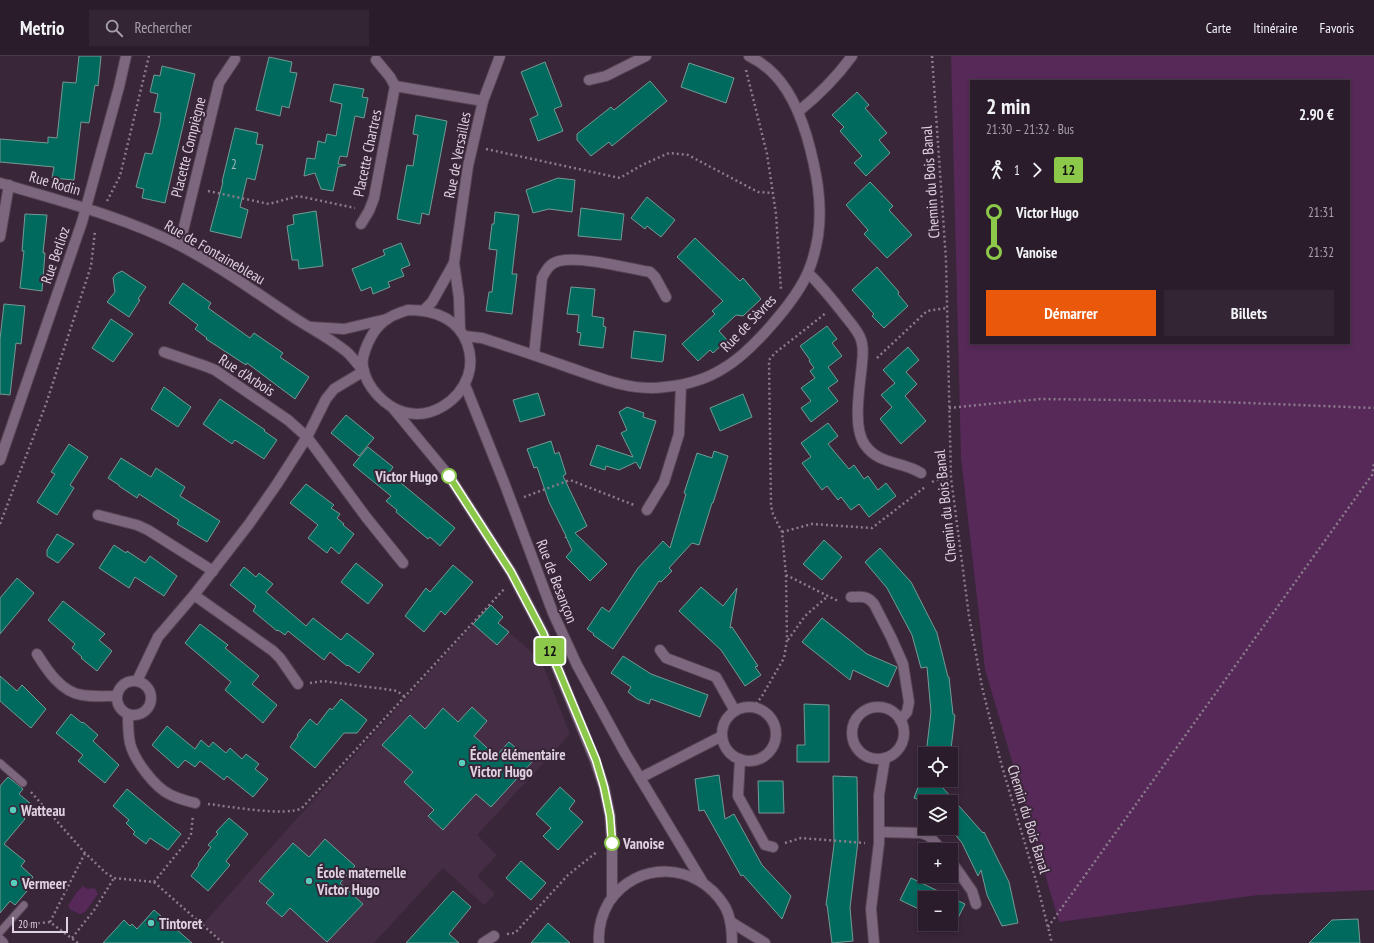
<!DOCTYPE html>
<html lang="fr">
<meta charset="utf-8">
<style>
:root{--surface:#2b1c2b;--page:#332533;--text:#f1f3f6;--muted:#a6a1a9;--line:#473a47;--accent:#ea580c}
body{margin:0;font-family:"PT Sans Narrow",sans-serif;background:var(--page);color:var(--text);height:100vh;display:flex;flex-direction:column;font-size:15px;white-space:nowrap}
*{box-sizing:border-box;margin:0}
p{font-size:13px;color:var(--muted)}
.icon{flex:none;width:22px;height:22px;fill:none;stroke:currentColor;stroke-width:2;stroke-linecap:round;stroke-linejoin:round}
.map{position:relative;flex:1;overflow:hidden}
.side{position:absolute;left:970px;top:24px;width:380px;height:264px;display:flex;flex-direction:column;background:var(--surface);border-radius:0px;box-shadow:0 2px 6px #0003,0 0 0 1px var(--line)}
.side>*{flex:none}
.badge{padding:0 8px;border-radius:3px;font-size:14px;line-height:26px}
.controls{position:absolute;left:918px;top:691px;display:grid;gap:8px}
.controls a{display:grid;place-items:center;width:40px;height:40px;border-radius:0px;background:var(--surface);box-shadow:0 2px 6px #0003,0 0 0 1px var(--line);font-size:20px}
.scale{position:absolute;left:12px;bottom:10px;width:56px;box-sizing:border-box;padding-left:4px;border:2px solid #dfd2df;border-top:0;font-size:11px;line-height:14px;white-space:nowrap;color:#dfd2df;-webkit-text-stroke:3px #392639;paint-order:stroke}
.map>.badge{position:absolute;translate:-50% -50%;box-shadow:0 0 0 2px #fff}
.legs{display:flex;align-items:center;gap:6px;height:44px;padding:0 16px;font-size:13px}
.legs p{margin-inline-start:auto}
.headline{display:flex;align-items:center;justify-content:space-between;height:68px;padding:0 16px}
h1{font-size:22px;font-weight:700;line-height:30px}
.action{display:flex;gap:8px;margin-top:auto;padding:8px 16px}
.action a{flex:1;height:46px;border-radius:0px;background:var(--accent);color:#fff;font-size:16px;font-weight:700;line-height:46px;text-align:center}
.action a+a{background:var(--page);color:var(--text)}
ul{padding:0 16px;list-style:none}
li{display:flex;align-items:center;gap:14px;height:40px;font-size:15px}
li i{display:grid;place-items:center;width:6px;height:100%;margin:0 5px;background:currentColor}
li i::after{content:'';width:10px;height:10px;margin:-5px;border:3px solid;border-radius:50%;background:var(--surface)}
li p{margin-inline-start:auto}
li:first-child i{background:linear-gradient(#0000 50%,currentColor 0)}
li:last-child i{background:linear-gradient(currentColor 50%,#0000 0)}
header{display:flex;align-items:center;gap:24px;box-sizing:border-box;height:56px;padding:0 20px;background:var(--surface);border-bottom:1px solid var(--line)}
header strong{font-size:19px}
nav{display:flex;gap:22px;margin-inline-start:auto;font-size:14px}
.search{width:280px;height:36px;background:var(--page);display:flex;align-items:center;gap:10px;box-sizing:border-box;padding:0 14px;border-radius:0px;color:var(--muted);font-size:15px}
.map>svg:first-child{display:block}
.built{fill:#452d46}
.green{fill:#562958;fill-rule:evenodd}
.building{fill:#006a5f;stroke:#749a93}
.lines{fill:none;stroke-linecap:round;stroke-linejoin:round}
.lane-casing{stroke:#554555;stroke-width:9}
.street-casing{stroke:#554555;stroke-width:12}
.secondary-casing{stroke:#554555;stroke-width:12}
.path{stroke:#8b7b8b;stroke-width:2.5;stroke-dasharray:2 3;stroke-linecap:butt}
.lane{stroke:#7d677e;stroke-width:7}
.street{stroke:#7d677e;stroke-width:10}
.secondary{stroke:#7d677e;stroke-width:10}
.line-1-casing{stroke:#fff;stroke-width:9}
.line-1{stroke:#8cc849;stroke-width:6}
.stop-1-dot{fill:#fff;stroke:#8cc849;stroke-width:2}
.poi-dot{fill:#5acebd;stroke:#392639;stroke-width:1.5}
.labels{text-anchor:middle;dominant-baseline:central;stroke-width:4;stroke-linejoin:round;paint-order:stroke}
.number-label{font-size:13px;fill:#a7b8bf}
.street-label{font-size:15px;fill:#dfd2df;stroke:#392639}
.stop-label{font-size:15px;font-weight:bold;fill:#dfd2df;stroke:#392639;text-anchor:end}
.poi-label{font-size:15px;font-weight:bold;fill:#dfd2df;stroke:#392639;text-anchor:start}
</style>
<header>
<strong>Metrio</strong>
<div class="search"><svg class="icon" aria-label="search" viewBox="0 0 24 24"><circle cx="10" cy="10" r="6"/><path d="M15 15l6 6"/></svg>Rechercher</div>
<nav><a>Carte</a><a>Itinéraire</a><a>Favoris</a></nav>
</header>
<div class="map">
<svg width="1374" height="887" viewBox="0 0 1374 887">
<rect width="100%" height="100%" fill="#392639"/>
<path class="built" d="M491,549L503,561L498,567L541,604L570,678L477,779L497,799L477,820L495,838L484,849L443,812L374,887H225L203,868L301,758Z"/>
<g class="green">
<path d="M951,0H1374V834L1258,839L1059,866L985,613L961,401ZM971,25H1349V287H971Z"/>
<path d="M83,830L87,833L95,832L98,838L85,856L80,858L71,854L68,850L76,837Z"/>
</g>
<g class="building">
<path d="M79,0H101L98,30L95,29L89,67L81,66L74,124L52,122L54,111L0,106V83L48,87V81L57,82L63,26L76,27Z"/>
<path d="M269,1L292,6L290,16L297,17L289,52L282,50L280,60L256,54Z"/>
<path d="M545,6L562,50L554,53L563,75L538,85L530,63L538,59L521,16Z"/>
<path d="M689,7L734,22L726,47L681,31Z"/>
<path d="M162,10L195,18L165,147L142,142L144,133L136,131L145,97L152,98L160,67L161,57L154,56L158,38L150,36L154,19L160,20Z"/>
<path d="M650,25L667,45L612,90L609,86L591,100L577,84V78L611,51L614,54Z"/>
<path d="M334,28L364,33L362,41L368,42L364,62L355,60L347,101L340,100L338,108L346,109L338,111L333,135L321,133L315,117L304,120L307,102L315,103L318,85L325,87L327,78L336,80L342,48L330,45Z"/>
<path d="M857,36L869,49L865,52L887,77L879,84L890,97L866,120L854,107L862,100L840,75L844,71L832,59Z"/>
<path d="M416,59L447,65L429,159L422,157L420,168L397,163L407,109L413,110L418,79L413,78Z"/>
<path d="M235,72L258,77L256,88L263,89L255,124L247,122L240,151L248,154L241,182L210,175L223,126H222Z"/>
<path d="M558,122L575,124L572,156L549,153L533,157L526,134Z"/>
<path d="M870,126L893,150L889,154L912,179L887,202L864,178L868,174L846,149Z"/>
<path d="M647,141L675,164L661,181L647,170L645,173L631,162Z"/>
<path d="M581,152L624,158L621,184L578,180Z"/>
<path d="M316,155L323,210L299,213L298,204H292L287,170L294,168L293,159Z"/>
<path d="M495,156L519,159L512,218H517L512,258L486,255L489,236H492L497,194L489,193L492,168H494Z"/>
<path d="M25,158L47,159L43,197H45L42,235L20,232L24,195H22Z"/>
<path d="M695,182L740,225L743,222L761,243L743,260L736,259L719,275L727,284L713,297L710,294L698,305L682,288L715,258L712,255L723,245L677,201Z"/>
<path d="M401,187L410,209L401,213L404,220L388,226L390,231L373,238L371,231L361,235L352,213L385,199L383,194Z"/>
<path d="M877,211L899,236L898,238L908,250L884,272L872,260L874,258L852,234Z"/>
<path d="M122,215L146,231L138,243L140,244L129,261L107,246L115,236L113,222L116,218Z"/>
<path d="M183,227L211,247L208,252L250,282L254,277L283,297L280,301L309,321L295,343L247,307L246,309L206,283L207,282L195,273L198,269L169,247Z"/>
<path d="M571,231L595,233L592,260L604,262L603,270L606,271L603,292L579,289L581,277L577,276L579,259L567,258Z"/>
<path d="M4,248L25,250L21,288L16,287L10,339L0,338V283Z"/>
<path d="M111,263L133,278L113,306L92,292Z"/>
<path d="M827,270L837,283L832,287L842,300L828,311L838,325L828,332L838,345L811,366L801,352L811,345L801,332L815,322L810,315L814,312L809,305L810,304L800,290Z"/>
<path d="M634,275L666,279L663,305L662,306L631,302Z"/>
<path d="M908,291L919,304L906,316L917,328L905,340L926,365L901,388L880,363L892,351L881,339L895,327L883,314Z"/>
<path d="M164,331L191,351L178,371L151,353Z"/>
<path d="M538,337L545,359L520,366L513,344Z"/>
<path d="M743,338L752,361L720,375L710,352Z"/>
<path d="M220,343L265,374L264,375L277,384L264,403L235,384L232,388L203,368Z"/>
<path d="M627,351L644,357L643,361L656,365L640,413L636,406L619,414L606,410L605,414L590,409L597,389L633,401L621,377L627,374L619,356Z"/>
<path d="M346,359L374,382L359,400L331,377Z"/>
<path d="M828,367L838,380L828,388L849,413L854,409L864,423L868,420L878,434L886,427L896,440L869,461L859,448L851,454L841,441L838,444L827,430L822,434L802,407L811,401L801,387Z"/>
<path d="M551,385L555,398L559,396L566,418L563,420L587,470L575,477L607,508L590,525L566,501L572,494L566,481L565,482L566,480L549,446L537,411L534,412L527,393Z"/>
<path d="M69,388L88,401L70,429L74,432L57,459L37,446L55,418L51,416Z"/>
<path d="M368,391L393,411L389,417L455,472L440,490L430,481L428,483L396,456L397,454L386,445L391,440L353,409Z"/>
<path d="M714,395L728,400L713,447H712L699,489L692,487L669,512L672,515L661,526L659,525L613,593L593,579L594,578L587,573L602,551L609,556L638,512L663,485L670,492L686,438L684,437L697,397L712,402Z"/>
<path d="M121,402L151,421L156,412L185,431L180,440L220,465L207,486L177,468L179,464L139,438L137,442L119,430V429L108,422Z"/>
<path d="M306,428L334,449L331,452L340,458L337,462L344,468L343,469L354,478L339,498L331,491L327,497L308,482L318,469L290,447Z"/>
<path d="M57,478L74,488L58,507L47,500V494Z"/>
<path d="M824,484L842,501L822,524L803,508Z"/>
<path d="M114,489L126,497L127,495L145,507L150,500L177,520L164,540L135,521L129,532L99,512Z"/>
<path d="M880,492L911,526L937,577L948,621H949L953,658L955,659L951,693L949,698H926L931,656L927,611L921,612L912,579L887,532L865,506Z"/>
<path d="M356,507L383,529L368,548L341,526Z"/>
<path d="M453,509L473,526L445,559L441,555L424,576L405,560L426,532L430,536Z"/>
<path d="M244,511L256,521L259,517L273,528L266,536L306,570L313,562L341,584L347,577L374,598L359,617L348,609L347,610L330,596L324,604L288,575L285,579L278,574L277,575L253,555L256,550L230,529Z"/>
<path d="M17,522L34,537L0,578V542Z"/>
<path d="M701,531L723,550L737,532L730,572L732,571L758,610L755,611L761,619L745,630L721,594L679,555Z"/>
<path d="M63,545L105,578L99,584L112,595L97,615L81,602L82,601L72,592L75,588L48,564Z"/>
<path d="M491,549L503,561L498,567L509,576L497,589L473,568Z"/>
<path d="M822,562L867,598L897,611L888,631L853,614L850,624L802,586Z"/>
<path d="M200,568L228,589L225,592L259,620L252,628L277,649L263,667L225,634L231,626L185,587Z"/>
<path d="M623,600L651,618L708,639L700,661L651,643L649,648L637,643L628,636L631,631L611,617Z"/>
<path d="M0,620L17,635L22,629L46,653L31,672L0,645Z"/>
<path d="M341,643L367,664L357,677H344L315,712L290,691L298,680L297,679L310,663L317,669L330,652L332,654Z"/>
<path d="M804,648L829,649V706H797V689H805Z"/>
<path d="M472,651L487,665L474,680L496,700L509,686L532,706L491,751L476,738L443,774L428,760L434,754L404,726L413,716L382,689L410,659L425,673L443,652L458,666Z"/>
<path d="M71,658L82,667L83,666L98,679L93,685L119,709L105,727L78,705L83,699L56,677Z"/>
<path d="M167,670L195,693L201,684L209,691L213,686L226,697L230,692L242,703L246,698L259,708L255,713L268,723L253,741L227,720L224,724L200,705L195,711L185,704L178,712L152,689Z"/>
<path d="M925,704V724H939L937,729L943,732L983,777L984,776L1009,826L1018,867L1002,870L987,839L981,814L978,820L962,787L950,772H951V746H925L914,742L924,715Z"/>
<path d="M719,719L725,763L734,758L762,809L791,840L782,863L743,819L741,820L704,754L699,755L695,723Z"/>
<path d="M833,720L857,721L858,785L850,852L853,885L832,887L827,849H826L834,789Z"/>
<path d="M8,721L23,733L19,738L31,748L22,760L25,763L4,788L25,805L21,810L33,821L24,833L27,835L15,849L10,845L0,857V730Z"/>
<path d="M758,725H783L784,757H759Z"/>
<path d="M560,731L575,745L569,753L583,766L558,794L543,780L551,772L536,758Z"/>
<path d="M127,733L181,778L168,794L150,782L146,788L133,778L135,776L126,767L129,764L113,750Z"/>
<path d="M229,762L248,778L226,805L230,809L208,835L191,820L199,809L198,808L211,791L208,789L218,778L216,776Z"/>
<path d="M325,783L355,810L340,827L363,848L327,886L290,852L282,861L266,847L274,838L259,825L293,787L309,801Z"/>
<path d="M521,805L546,827L531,844L506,822Z"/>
<path d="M911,822L965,848L954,870L950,868L951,842H925V856L900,844Z"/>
<path d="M453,835L471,851L449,878L459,887H406Z"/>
<path d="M154,854L192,887H103L124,864L130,870L132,868L137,873Z"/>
<path d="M1358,863L1360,887H1309L1332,864Z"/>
<path d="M548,867L570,887H531Z"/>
</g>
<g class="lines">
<defs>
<g id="lane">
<path d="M0,707L23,727"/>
<path d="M0,876L24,849"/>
</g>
<g id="street">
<path d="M589,24L606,20L646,0"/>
<path d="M395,30L483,45"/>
<path d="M799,55C820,38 836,22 852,0"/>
<path d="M0,127C60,145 121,160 177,188C216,208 251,233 287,257C307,271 329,281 348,297C353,302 358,309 364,315L334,333L326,343L307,381L277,428L249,468L194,539L158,581L137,625"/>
<path d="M361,168L369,155L374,142L395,30L390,21L376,4"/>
<path d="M0,181L9,129"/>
<path d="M177,188L182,179L219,27L235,3"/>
<path d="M808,217C821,229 831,242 842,256C848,264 856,272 860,281C864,289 863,300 862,308C860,330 852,371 865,389C879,409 902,405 921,417"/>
<path d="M311,271L344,273L387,263"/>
<path d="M464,280L482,282C510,291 537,300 565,310C597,321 631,336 665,331C686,329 707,323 724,312C751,296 796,245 808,216C813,205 816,192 818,180C823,147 816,113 807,81C797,48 782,16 749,0"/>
<path d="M164,296L205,310L215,314L288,364L307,381L366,461L403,507"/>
<path d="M534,299L542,222C546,214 550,207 559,205C582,200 626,212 650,216L655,221L666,241"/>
<path d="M0,404L82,166L119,31L126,0"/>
<path d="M647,454L664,426L679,378L681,329"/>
<path d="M98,459L137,469L148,474L213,515"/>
<path d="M194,539L273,595L280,602L298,628"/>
<path d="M851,541C861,541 867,539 874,548L891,581L903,608L909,646L907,656L900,664"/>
<path d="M660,594L666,602L716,621L735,655"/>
<path d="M37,598C47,614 61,636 82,639C93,641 105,640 117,640"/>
<circle cx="134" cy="642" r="17"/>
<circle cx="878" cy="677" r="26"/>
<circle cx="749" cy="678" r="27"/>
<path d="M128,659C128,668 128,678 130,687C134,704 155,732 171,739C179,743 187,745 195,747"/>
<path d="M740,703L738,740L765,789L773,791"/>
<path d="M640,722L722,680"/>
<path d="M880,776L921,777L929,780L942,794"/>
<path d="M951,805L972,835L976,848"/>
<path d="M731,866L765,887"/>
<path d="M0,884L3,887"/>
<path d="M483,887L494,880"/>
<path d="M874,887L871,853L879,787V739L885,702"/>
</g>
<g id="secondary">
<path d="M408,254C433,254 457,261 467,287C471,298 472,308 468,320C459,345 431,364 404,356C385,351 366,331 363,311C361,303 365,294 368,287C377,267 388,260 408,254Z"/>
<path d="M424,254L432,246L454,207"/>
<path d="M460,274L459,242L454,207L468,110L483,45L500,0"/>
<path d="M465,329L505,429L553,557L577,609L625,697L702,825"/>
<path d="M392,351L449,420L511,516L543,577L595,704L604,731L610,760L612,787V842"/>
<path d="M599,887C598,873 602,858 609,846C637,804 697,806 724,849C731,860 732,874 732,887"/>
</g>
</defs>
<use href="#lane" class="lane-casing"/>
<use href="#street" class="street-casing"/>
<use href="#secondary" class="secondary-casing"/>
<g class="path">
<path d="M932,0L946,204L951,422L969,560L982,631L1001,707L1037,828L1052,887"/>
<path d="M746,14L767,98L776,158L781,234"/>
<path d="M486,93L620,122L642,109L669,97L688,99L758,136L773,137"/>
<path d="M208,135L269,148L298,140L355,152"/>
<path d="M107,145L120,120L149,0"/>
<path d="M877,302L927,255L947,252"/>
<path d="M949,352L1040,343L1197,345L1374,352"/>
<path d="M932,426L936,424L951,422"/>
<path d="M524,441L570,424L634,449"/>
<path d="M0,468L46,348L91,210L95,175"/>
<path d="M782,476L812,468L872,472L925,431"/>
<path d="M786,519L838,545"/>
<path d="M788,584L805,560L828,540"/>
<path d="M310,627L323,625L392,634L397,635L405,641"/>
<path d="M753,652L762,640L784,602L787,584L786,519L782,476L773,458L771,450L769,304L775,297L826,257"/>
<path d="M31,736L85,797L106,817L114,822L154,826L188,784L191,778L193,759"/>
<path d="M208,748C227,750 287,761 302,752L505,532"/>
<path d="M785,787L801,782L865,787"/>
<path d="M154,826L223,887"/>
<path d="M50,866L85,797"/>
<path d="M23,869L50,866L78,887"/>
<path d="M1048,871L1372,419L1374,408"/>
<path d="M507,878L515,877L568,819L598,795"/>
<path d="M72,882L95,853L114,822"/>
</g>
<use href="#lane" class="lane"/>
<use href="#street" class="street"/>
<use href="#secondary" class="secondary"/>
</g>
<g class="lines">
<defs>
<path id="line-1" d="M449,420L511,516L543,577L596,704L604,731L610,760L612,787"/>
</defs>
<use href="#line-1" class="line-1-casing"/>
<use href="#line-1" class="line-1"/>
</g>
<g class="stop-1-dot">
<circle cx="449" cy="420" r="7"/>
<circle cx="612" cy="787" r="7"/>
</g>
<g class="poi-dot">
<circle cx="462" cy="707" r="4"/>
<circle cx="13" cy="754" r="4"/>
<circle cx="309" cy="825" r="4"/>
<circle cx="14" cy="827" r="4"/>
<circle cx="151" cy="867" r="4"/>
</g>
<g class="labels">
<g class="number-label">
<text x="234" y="108">2</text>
</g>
<g class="street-label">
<text transform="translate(188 91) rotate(-76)">Placette Compiègne</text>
<text transform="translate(367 97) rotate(-78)">Placette Chartres</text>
<text transform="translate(457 99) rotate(-79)">Rue de Versailles</text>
<text transform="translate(930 126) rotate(-94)">Chemin du Bois Banal</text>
<text transform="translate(55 127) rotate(16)">Rue Rodin</text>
<text transform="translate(215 196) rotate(30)">Rue de Fontainebleau</text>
<text transform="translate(55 199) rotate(-71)">Rue Berlioz</text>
<text transform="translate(748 267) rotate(-46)">Rue de Sèvres</text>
<text transform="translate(247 319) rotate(33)">Rue d'Arbois</text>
<text transform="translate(945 450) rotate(-96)">Chemin du Bois Banal</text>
<text transform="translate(557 525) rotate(69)">Rue de Besançon</text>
<text transform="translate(1029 763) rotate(73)">Chemin du Bois Banal</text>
</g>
<g class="stop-label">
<text x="438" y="420">Victor Hugo</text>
<text x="623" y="787" text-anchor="start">Vanoise</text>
</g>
<g class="poi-label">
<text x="470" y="698">École élémentaire<tspan x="470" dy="17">Victor Hugo</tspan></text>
<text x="21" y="754">Watteau</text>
<text x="317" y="816">École maternelle<tspan x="317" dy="17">Victor Hugo</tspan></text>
<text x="22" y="827">Vermeer</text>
<text x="159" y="867">Tintoret</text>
</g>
</g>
</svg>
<div class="controls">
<a><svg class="icon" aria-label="locate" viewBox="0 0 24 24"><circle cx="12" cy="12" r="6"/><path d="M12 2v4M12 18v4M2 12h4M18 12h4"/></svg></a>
<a><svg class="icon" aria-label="layers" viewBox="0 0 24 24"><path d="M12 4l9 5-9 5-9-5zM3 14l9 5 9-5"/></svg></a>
<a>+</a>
<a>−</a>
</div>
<div class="scale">20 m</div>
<b class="badge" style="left:550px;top:595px;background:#8cc849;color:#111">12</b>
<section class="side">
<div class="headline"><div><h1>2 min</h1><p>21:30 – 21:32 · Bus</p></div><b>2.90 €</b></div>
<div class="legs"><svg class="icon" aria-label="walk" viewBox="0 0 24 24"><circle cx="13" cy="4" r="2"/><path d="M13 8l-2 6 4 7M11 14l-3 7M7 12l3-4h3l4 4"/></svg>1<svg class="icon" aria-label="forward" viewBox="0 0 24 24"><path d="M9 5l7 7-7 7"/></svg><b class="badge" style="background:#8cc849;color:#111">12</b></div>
<ul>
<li><i style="color:#8cc849"></i><b>Victor Hugo</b><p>21:31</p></li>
<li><i style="color:#8cc849"></i><b>Vanoise</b><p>21:32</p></li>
</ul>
<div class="action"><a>Démarrer</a><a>Billets</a></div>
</section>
</div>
